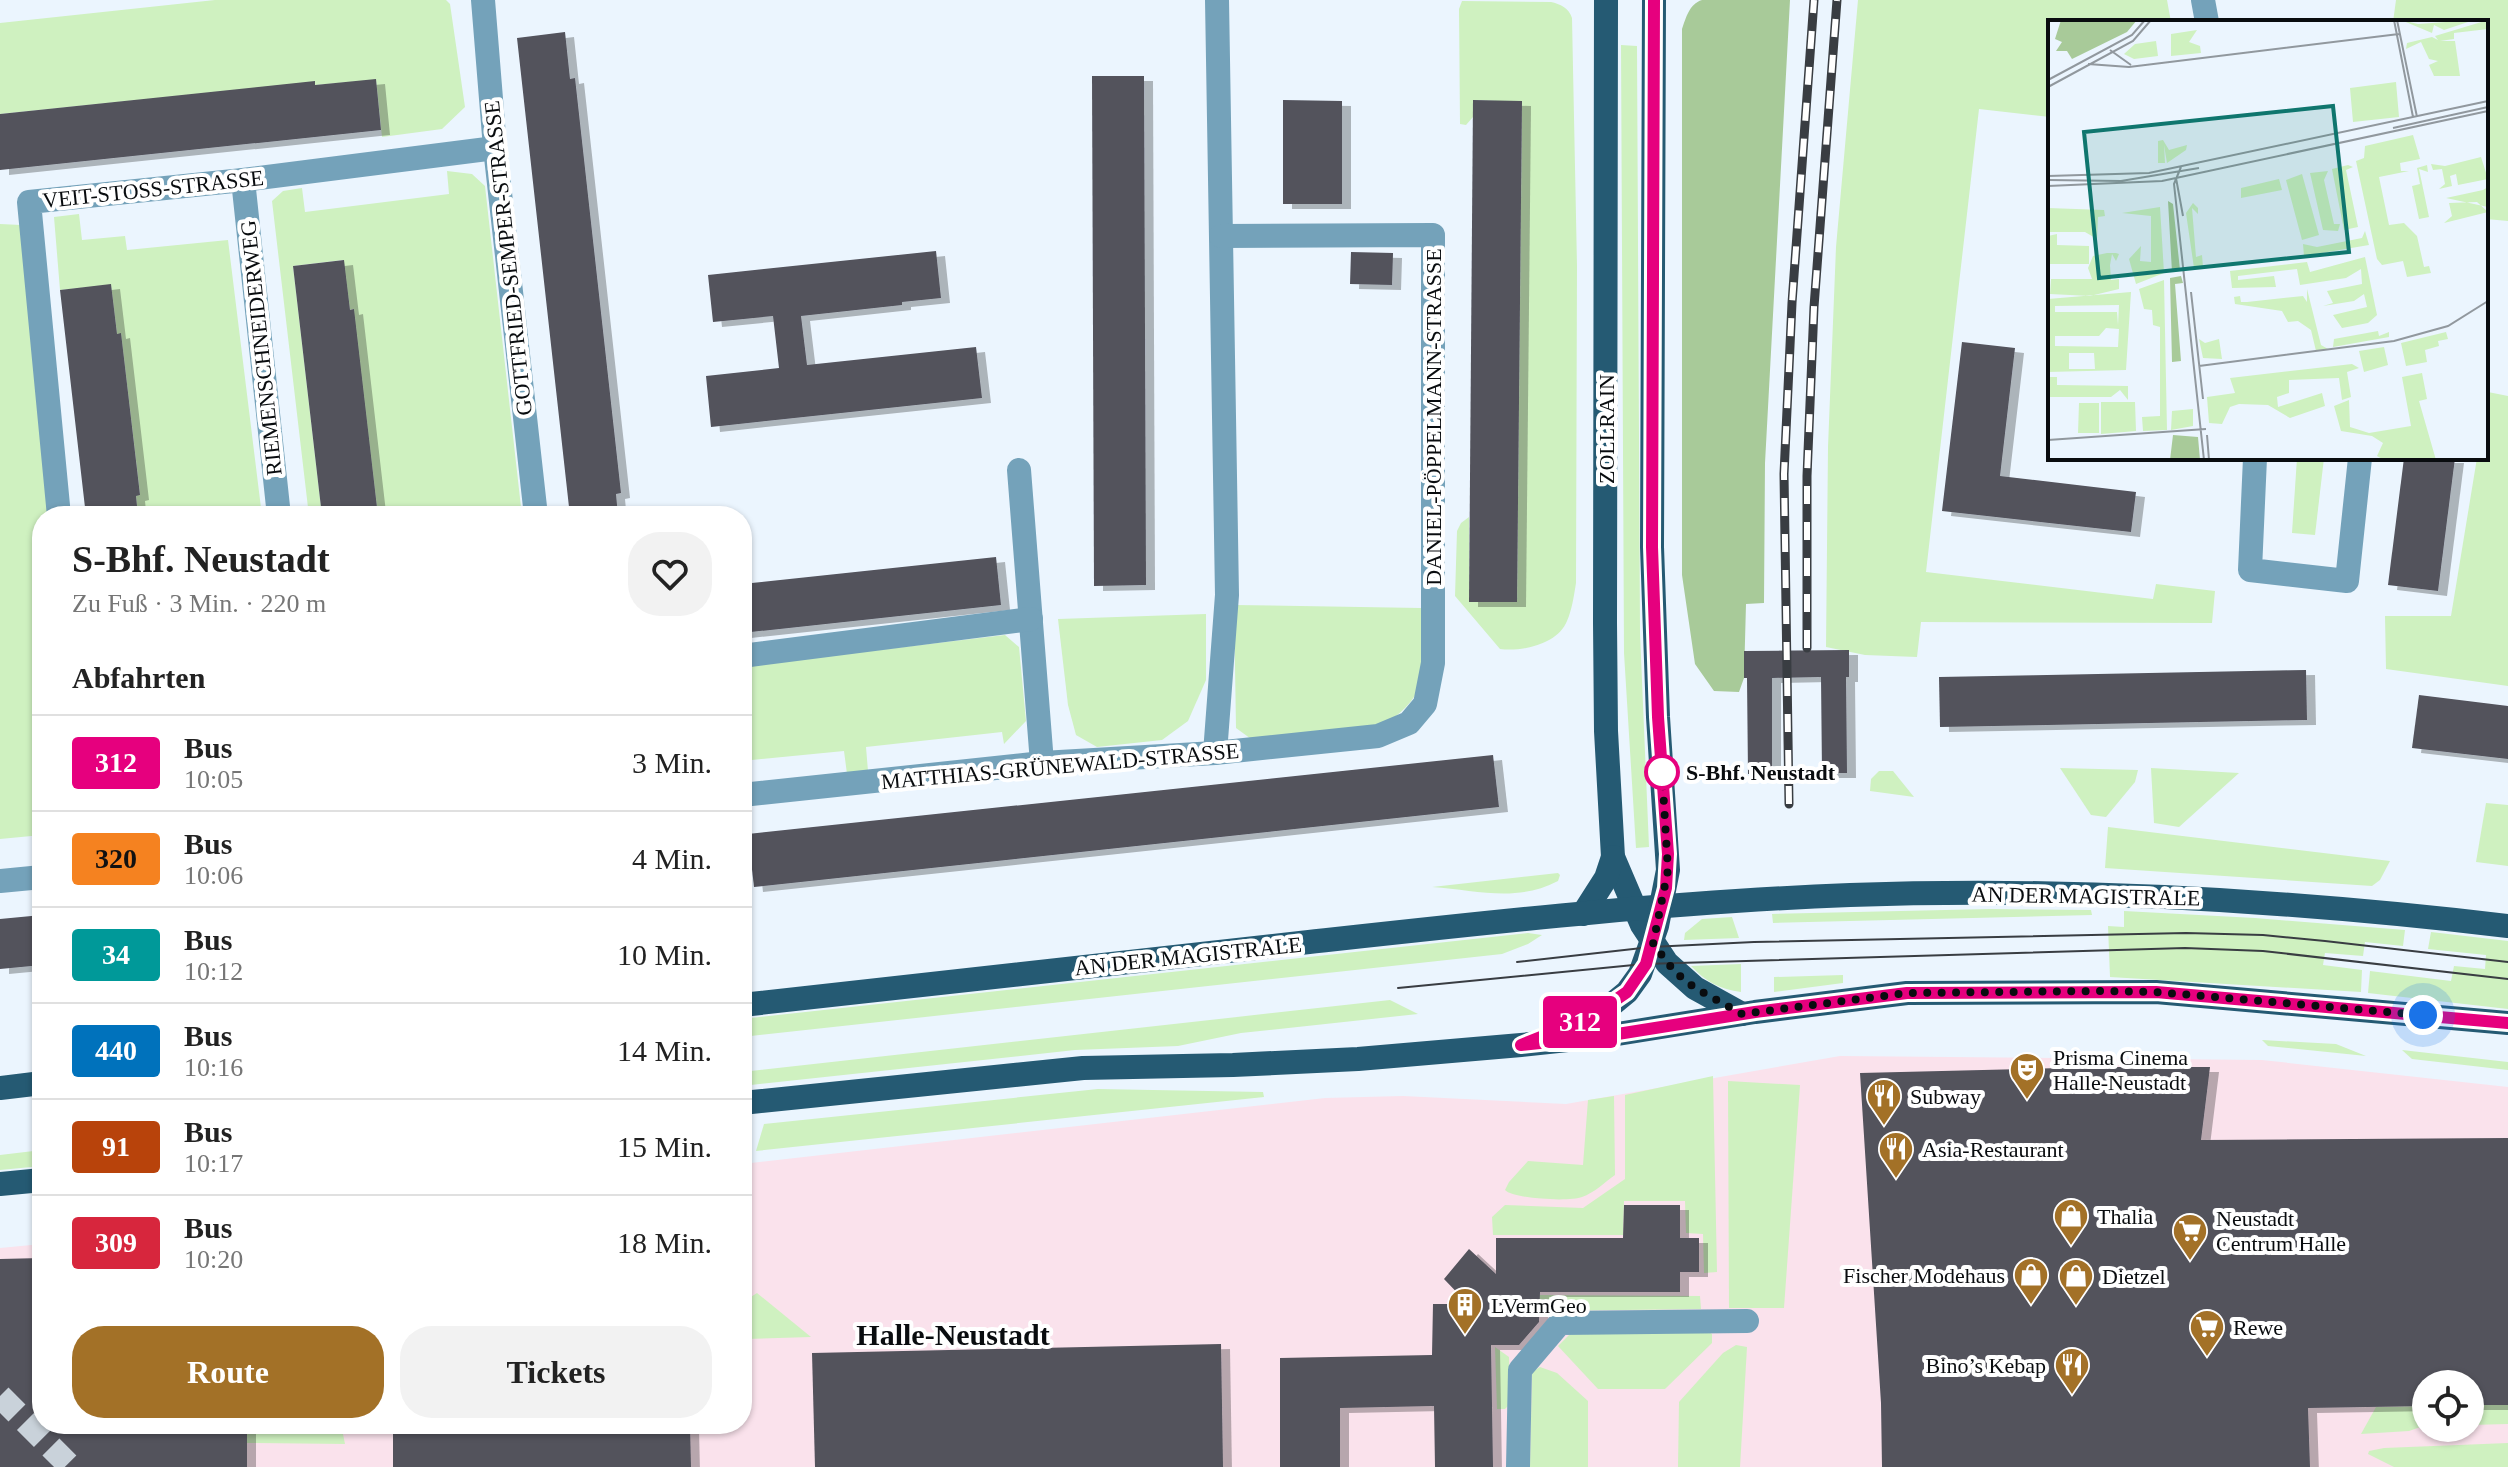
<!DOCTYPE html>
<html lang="de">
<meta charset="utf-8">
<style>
:root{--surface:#fff;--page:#f2f2f2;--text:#222;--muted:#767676;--line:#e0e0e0;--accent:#a37127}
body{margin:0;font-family:Georgia,serif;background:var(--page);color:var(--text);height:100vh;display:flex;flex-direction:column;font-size:30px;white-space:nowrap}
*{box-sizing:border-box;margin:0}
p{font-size:26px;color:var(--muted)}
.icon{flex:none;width:44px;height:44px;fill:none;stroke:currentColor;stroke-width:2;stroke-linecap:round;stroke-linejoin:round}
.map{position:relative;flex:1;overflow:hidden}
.sheet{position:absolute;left:32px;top:506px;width:720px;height:928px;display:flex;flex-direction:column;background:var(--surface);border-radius:32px;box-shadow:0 2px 6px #0004}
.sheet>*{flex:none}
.badge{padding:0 16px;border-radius:6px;font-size:28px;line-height:52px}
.controls{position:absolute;left:2412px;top:1370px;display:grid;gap:16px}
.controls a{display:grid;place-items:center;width:72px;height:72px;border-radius:50%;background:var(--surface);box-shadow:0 2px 6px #0004;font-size:40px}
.you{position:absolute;width:40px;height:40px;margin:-20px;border:6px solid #fff;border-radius:50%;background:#1a73e8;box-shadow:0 0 0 12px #1a73e833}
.map>.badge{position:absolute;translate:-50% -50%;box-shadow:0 0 0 4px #fff}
h2{padding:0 40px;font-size:30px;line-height:72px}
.round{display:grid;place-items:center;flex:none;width:84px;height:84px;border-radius:32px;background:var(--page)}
.overview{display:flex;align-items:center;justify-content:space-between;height:136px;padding:0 40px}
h1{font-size:38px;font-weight:800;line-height:60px}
.primary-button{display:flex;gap:16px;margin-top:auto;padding:16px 40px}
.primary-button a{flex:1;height:92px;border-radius:32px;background:var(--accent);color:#fff;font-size:32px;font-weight:800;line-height:92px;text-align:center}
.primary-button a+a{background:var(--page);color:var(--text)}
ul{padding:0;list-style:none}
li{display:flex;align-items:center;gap:24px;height:96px;padding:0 40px;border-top:2px solid var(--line)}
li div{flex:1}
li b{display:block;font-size:30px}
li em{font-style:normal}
li .badge{min-width:88px;font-weight:700;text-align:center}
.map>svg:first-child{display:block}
.commercial{fill:#fae2ec;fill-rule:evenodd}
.green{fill:#cff1c0}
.forest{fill:#a8ca99}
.building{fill:#52525c;filter:url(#shadow)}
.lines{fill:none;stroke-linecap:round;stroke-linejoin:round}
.minor-tunnel{stroke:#c9d2da;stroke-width:24;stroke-dasharray:24 12;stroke-linecap:butt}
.minor{stroke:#74a2ba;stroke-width:24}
.major{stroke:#255a73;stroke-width:24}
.tram{stroke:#393d42;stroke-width:2}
.rail-casing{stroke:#393d42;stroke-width:9}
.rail{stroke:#fff;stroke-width:6;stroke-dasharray:18;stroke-linecap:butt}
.line-casing{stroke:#fff;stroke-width:18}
.line{stroke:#e6007e;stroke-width:12}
.walk{stroke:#090c0f;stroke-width:8;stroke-dasharray:0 14.4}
.stop-dot{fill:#fff;stroke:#e6007e;stroke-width:4}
.labels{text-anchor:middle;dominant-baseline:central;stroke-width:8;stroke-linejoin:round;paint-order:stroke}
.street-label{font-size:22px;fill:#090c0f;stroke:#fff}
.stop-label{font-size:22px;font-weight:bold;fill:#090c0f;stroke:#fff;text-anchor:start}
.poi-label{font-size:22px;fill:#090c0f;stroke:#fff;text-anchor:start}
.district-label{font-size:30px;font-weight:bold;fill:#090c0f;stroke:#fff}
.inset-road{fill:none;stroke:#91989e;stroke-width:2}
.view{fill:#0f766e;fill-opacity:0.15;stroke:#0f766e;stroke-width:4}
.inset-edge{fill:none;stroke:#090c0f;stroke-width:4}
</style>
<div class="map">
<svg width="2508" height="1467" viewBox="0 0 2508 1467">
<defs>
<filter id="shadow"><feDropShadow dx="9" dy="5" stdDeviation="0" flood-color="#0004"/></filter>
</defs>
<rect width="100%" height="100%" fill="#ebf5fe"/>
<path class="commercial" d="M1840,1056L2262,1060L2508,1087V1467H0V1248L42,1244V1424H742V1164L1325,1098L1403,1096L1566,1104ZM2426,1384H2470V1428H2426Z"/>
<g class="green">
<path d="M215,0H446L450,4L465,107L442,129L382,137L376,80L315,85V82L0,114V23Z"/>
<path d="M1858,0H2167L2171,22H2050V117L1979,109L1926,572L2153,599L2156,584L2215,591L2212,623L1921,622L1917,657L1865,655L1826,647L1828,447L1836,247Z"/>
<path d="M2396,0H2508V221L2486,219V22H2393Z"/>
<path d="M1462,1L1551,2C1560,4 1569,8 1572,18L1577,266L1576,583C1574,595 1572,610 1567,621C1558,644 1522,652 1500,649L1455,596L1457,531L1461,523L1469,517V601H1517L1522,102L1474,100L1473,117L1466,125L1460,124L1459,9Z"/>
<path d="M1621,45L1637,46L1640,633L1649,847L1636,848L1624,653Z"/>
<path d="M447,171L472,174L485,186L522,516H378L353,309L350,310L343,260L293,266L322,516H309L272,201L283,191L302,188L305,212L449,194Z"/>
<path d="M79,214L82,240L125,236L127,250L228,240L262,516H138L136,496L140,494L121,334H117L111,285L60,290L54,217Z"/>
<path d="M0,224L21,225L49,516H42V835L0,839Z"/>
<path d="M2488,392L2508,396V686L2386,669L2385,616H2451L2477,458H2486Z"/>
<path d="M2297,458H2324L2315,535L2292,533Z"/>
<path d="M1234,605L1421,608L1427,611C1428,663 1432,695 1382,726L1258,744L1236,728Z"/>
<path d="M1206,614V680L1188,721L1162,740L1097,747L1076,735L1068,705L1058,619Z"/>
<path d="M1005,635L1019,647L1026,721L1004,744L1002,732L866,747L868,771L847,774L844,751L742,761V666Z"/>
<path d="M2060,768L2138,770L2135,782L2106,817L2091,815Z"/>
<path d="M2151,768L2239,773L2179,827L2154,823Z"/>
<path d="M1879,771H1893L1914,797L1870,791L1871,779Z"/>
<path d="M2486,803L2508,805V866L2476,862Z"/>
<path d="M2108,827L2390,861L2380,880L2372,886L2105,868Z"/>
<path d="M1558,873L1560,875L1558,881C1516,903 1477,890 1432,887Z"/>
<path d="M1990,909L2091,910L2092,915L1773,923L1772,914Z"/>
<path d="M2124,911L2255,918L2405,930L2403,946L2365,942L2363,956L2325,953L2323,965L2362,970L2361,992L2110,977L2108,926L2124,927Z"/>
<path d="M1732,917L1739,938L1684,940L1685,933L1702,919Z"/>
<path d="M2431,932L2508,941V1009L2368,993L2370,971L2451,981L2454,966L2485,969L2486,955L2428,949Z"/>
<path d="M1528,933L1542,935L1528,944L1502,954L742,1037V1019Z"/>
<path d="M1741,964V992C1720,989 1706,982 1691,966Z"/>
<path d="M1843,975V983L1774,992V977Z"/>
<path d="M1390,1000L1418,1014L1241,1033L1178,1046L1075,1050L742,1086V1072Z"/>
<path d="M2262,1040L2336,1044L2366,1056L2268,1046Z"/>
<path d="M2402,1050L2508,1062V1070L2412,1059Z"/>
<path d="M1713,1076L1717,1272L1704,1273L1703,1234L1686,1233L1685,1201H1624L1623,1235H1493L1492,1217L1505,1205L1583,1208L1625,1179V1095Z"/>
<path d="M1728,1081L1800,1085L1784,1308H1729Z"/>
<path d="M1098,1089L1263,1092L1264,1097L756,1151L764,1124Z"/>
<path d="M1614,1096L1615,1175C1605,1182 1594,1193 1582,1197C1570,1202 1513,1199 1505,1190L1509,1182L1528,1161L1583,1165L1588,1100Z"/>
<path d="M42,1150V1166L0,1170V1155Z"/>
<path d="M757,1293L811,1337L745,1339L746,1300Z"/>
<path d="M1540,1295L1700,1296L1701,1309L1544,1311L1533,1301Z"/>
<path d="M1707,1331L1712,1334V1343L1665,1389H1598L1558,1346L1571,1333Z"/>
<path d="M1736,1345L1747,1347L1740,1467H1678L1679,1402L1723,1353Z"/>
<path d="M1495,1347L1509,1357L1510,1404L1505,1409H1497Z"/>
<path d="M1540,1367L1557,1373L1588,1401V1467H1530L1532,1372Z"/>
<path d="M2470,1405H2508V1424L2470,1425Z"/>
<path d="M2426,1406V1425L2409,1431L2361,1434L2376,1407Z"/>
<path d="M247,1430L343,1434L345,1444L247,1443Z"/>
<path d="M2508,1443V1467H2394L2368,1454L2369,1451L2384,1448Z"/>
</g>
<path class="forest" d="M1702,0H1790L1765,463L1764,603L1746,604L1744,678L1739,692L1714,691L1695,664L1682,575V29C1686,18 1689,4 1702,0Z"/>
<g class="building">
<path d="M565,32L570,79L575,78L621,493L616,494L618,516H570L517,38Z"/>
<path d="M1092,76H1144L1146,585L1094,586Z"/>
<path d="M376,79L381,130L0,170V114L315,81V85Z"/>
<path d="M1283,100L1342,101V204H1283Z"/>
<path d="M1473,100L1522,101L1517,602H1469Z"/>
<path d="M936,251L941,298L902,302V305L801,316L807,365L976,347L982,398L711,427L706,376L779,368L773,316L713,322L708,275Z"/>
<path d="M1351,252L1393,253L1392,285L1350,284Z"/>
<path d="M344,260L350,310L354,309L378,516H322L293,266Z"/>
<path d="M111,284L117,334L121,333L140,495L136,496L138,516H86L60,290Z"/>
<path d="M1962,342L2015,348L2000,476L2136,492L2131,532L1942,511Z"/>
<path d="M2404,458H2455L2438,591L2388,585Z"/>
<path d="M996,557L1001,605L742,633V584Z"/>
<path d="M1849,650V677H1846L1847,773H1822L1821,677L1772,678V774H1748L1747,678H1744V651Z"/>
<path d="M2306,670L2307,720L1940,727L1939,677Z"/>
<path d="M2419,695L2508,706V759L2412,748Z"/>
<path d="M1493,755L1499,807L754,887L748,834Z"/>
<path d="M42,915V965L0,969V919Z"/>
<path d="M2102,1067H2210L2201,1140L2508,1138V1405H2470V1384H2426V1406L2308,1408L2310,1467H1882L1881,1403L1860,1073Z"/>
<path d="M1624,1205H1680V1238H1699V1272H1680V1292H1540L1539,1322L1519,1345H1491L1493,1467H1435L1434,1406L1340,1408V1467H1280V1358L1432,1355L1433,1304H1468L1444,1279L1469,1249L1496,1274V1238H1623Z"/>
<path d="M42,1258V1424H247V1467H0V1259Z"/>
<path d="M1221,1344L1223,1467H815L812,1353Z"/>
<path d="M393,1424H690L691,1467H393Z"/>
</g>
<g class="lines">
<path class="minor-tunnel" d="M0,1396L71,1467"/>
<g class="minor">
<path d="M483,0L495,148L536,516"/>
<path d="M2203,0L2207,22"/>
<path d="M243,180L279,516"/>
<path d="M2255,458L2250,570L2347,581L2360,458"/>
<path d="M1019,470L1042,763"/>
<path d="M59,516L29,202L243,180L495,148"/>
<path d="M742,656L1031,619"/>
<path d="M1215,753L1227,595L1217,0"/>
<path d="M742,795L1042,763L1215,753L1378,736L1409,723L1425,704L1433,663V235L1221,236"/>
<path d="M0,881L42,877"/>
<path d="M1518,1467L1520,1370L1560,1323L1747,1321"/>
</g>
<g class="major">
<path d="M1606,0L1605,623L1606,731L1613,857L1642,925L1667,963L1695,988L1742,1014"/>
<path d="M1583,914L1606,878L1613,857"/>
<path d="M742,1005C928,985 1114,964 1300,943C1483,923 1666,902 1850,895C2071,887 2288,900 2508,926"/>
<path d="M1549,1035L1610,1006L1627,992L1640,974L1657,926L1668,870L1658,717L1652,547L1654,0"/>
<path d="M0,1088L42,1083"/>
<path d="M742,1103L1083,1068L1233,1065L1358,1059L1521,1045L1605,1036L1755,1012L1907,993L2156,992L2508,1023"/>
<path d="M0,1184L42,1180"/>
</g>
<g class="tram">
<path d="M1517,962L1651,947L1754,942L2186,933L2263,935L2325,941L2508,962"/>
<path d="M1398,988L1644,964L2185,948L2263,951L2508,979"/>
</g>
<defs>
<g id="rail">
<path d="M1807,648V476L1814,307L1837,0"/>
<path d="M1789,804L1784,474L1792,303L1814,0"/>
</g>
</defs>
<use href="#rail" class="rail-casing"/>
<use href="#rail" class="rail"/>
</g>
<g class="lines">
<defs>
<path id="line" d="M1654,0L1652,547L1658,717L1668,854L1666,888L1646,964L1627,992L1591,1017L1521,1045L1605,1036L1755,1012L1907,993L2156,992L2508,1023"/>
</defs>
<use href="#line" class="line-casing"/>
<use href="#line" class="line"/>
<path class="walk" d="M1662,772L1668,870L1653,944L1675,972L1695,988L1742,1014L1907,993L2102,991L2156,992L2423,1015"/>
</g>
<defs>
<symbol id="theatre-pin" viewBox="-11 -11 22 30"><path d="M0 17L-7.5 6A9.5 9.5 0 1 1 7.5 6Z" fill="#a37127" stroke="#fff"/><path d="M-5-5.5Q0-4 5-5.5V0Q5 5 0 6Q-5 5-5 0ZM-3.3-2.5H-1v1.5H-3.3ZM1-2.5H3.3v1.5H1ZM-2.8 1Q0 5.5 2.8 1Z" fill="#fff"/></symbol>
<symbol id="restaurant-pin" viewBox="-11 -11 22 30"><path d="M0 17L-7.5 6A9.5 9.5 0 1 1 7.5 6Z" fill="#a37127" stroke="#fff"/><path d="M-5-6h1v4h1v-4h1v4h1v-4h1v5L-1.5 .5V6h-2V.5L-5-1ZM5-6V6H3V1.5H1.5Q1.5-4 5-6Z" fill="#fff"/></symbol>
<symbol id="shop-pin" viewBox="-11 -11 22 30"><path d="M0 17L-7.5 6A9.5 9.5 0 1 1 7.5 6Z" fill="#a37127" stroke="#fff"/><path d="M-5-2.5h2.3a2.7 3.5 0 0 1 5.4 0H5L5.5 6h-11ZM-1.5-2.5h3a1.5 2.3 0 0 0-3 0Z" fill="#fff"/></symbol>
<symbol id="supermarket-pin" viewBox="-11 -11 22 30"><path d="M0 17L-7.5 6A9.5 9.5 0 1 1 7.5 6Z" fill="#a37127" stroke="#fff"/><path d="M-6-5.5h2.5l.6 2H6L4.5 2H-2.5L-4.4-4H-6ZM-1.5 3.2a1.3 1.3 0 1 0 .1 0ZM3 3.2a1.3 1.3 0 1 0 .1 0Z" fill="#fff"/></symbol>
<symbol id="building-pin" viewBox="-11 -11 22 30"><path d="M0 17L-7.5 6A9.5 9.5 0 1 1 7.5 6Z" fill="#a37127" stroke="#fff"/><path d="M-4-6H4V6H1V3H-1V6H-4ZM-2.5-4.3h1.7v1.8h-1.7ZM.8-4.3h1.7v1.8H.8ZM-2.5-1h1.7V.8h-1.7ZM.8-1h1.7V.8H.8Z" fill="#fff"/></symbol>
</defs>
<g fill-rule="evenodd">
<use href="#theatre-pin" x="2007" y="1050" width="40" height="54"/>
<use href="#restaurant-pin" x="1864" y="1076" width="40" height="54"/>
<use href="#restaurant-pin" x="1876" y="1129" width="40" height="54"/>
<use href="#shop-pin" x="2051" y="1196" width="40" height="54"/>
<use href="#supermarket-pin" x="2170" y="1211" width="40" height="54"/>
<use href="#shop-pin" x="2011" y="1255" width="40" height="54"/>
<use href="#shop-pin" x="2056" y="1256" width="40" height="54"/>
<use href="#building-pin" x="1445" y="1285" width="40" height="54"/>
<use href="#supermarket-pin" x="2187" y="1307" width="40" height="54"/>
<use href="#restaurant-pin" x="2052" y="1345" width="40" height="54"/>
</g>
<circle class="stop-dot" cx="1662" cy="772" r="16"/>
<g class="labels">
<g class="street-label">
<text transform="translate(153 189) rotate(-6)">VEIT-STOSS-STRASSE</text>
<text transform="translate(508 258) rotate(-96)">GOTTFRIED-SEMPER-STRASSE</text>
<text transform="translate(261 348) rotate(-96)">RIEMENSCHNEIDERWEG</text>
<text transform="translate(1433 417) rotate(-90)">DANIEL-PÖPPELMANN-STRASSE</text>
<text transform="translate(1606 429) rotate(-90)">ZOLLRAIN</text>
<text transform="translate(1060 766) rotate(-5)">MATTHIAS-GRÜNEWALD-STRASSE</text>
<text transform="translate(2086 896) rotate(1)">AN DER MAGISTRALE</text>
<text transform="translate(1188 956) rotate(-6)">AN DER MAGISTRALE</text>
</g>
<g class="stop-label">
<text x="1686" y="772">S-Bhf. Neustadt</text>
</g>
<g class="poi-label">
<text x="2053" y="1057">Prisma Cinema<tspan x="2053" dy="25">Halle-Neustadt</tspan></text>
<text x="1910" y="1096">Subway</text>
<text x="1922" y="1149">Asia-Restaurant</text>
<text x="2097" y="1216">Thalia</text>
<text x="2216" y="1218">Neustadt<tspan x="2216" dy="25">Centrum Halle</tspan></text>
<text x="2005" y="1275" text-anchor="end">Fischer Modehaus</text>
<text x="2102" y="1276">Dietzel</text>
<text x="1491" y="1305">LVermGeo</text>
<text x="2233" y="1327">Rewe</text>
<text x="2046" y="1365" text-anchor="end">Bino’s Kebap</text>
</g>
<g class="district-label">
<text x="953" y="1334">Halle-Neustadt</text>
</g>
</g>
<g transform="translate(2048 20)">
<rect width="440" height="440" fill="#ebf5fe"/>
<path d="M353,0L370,4L426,0L396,10L386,5L384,13ZM440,0V9L406,13V19L392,21H407L412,56H386L381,45L390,41L381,39L373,22L358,29L359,23L384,17L390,20L387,16ZM149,10L141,22L152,26L153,33L123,36V14ZM108,21L110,36L86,39L76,34L87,24ZM348,62L351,97L305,102L302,68ZM365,115L372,139L352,143L353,151H361L331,157L341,205L356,203L369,216L376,247L381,246L383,253L359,257L355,241L334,245L329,239L308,141L316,138L317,126ZM115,120L121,130L139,125L138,130L119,143L116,125L117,143H110V121ZM433,137L440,159L410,165L408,154L402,156L404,166L391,169L397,164L394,149L385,150L383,144L397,146ZM300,145L305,147L298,150L310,207L296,210L284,149ZM379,145L380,152L371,149L381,197L371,199L364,166L372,164L369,148ZM280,151L276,160L286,204H292L290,211L275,210L262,153ZM254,154L271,215L254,220L238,160ZM231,159L234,170L193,178V168ZM440,167V187L398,178L435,170ZM429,182L440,192L396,203L404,196L401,183ZM145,183L150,188V194L144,188L148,237L154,235L155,247L146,248L138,193ZM112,187L116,253L88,264L81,239L93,226L92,241L103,242V196L74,193ZM0,188L56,190L57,196L50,197L49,219L37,212H0ZM317,211L321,225L256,236L255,224L269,227L314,218ZM9,214V225L41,226V244H0V216ZM59,233H68L71,234L68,241L64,234L62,245L63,260L71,259V269L42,276L2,274L3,259H44L40,248L45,236ZM317,237L329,295L320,303L294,308L285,295L319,287L316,274L306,281L275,286L285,283L279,271L314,264L313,249L298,258L252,265L249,249L190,256V260L226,256L228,267L184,268L182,251L259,242L262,252ZM116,260L119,410L95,411L94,397L112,396V307L105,305L104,290L96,289L91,269ZM259,269L273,325L280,329L268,331L263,310L250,301L240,302L234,291L187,284L186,277L192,276L193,282H199L255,276L259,282ZM83,272L78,350L0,352V279ZM71,285L70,305L69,292H7V286ZM58,308L71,309L70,327L7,326V316H51ZM21,333H46L47,349H21ZM330,311L331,316L341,312V317L285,327L286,319ZM398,312L400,319L390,321L391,326L377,330L379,342L358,346L353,323ZM151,319L157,323L171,319L174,339L155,338ZM336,327L340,345L316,352L311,331ZM304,344L311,348L299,352L303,377L294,380L291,358L241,360V373L229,377L230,387L274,373L277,386L242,398L220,385L191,384L182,387L174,404L161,403L159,377L187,373L182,358ZM374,353L379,379L371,381L388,440H336L329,436L335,423L324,416L293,411L286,386L301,380L302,407L321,413L363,406L354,357ZM0,357H9V365L80,366V380L72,370L63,377H0ZM53,382H87L88,411L53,414ZM31,383H51V413H30ZM145,389V406L123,410L124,391Z" fill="#cff1c0" fill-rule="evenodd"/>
<path d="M13,0H89L79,12L24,39L19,31H8L14,22L7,19ZM120,181L125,184L132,250L124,252ZM133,256L135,263L127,264L133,341L124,342L122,258ZM125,415L150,417L152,440H122Z" fill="#a8ca99"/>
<path class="inset-road" d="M346,0L365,97M349,0L369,97M62,30L83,45M40,44L81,47L351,14M0,60L84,15L97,0M0,67L85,21L103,0M345,108L440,87M133,147L126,164L156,440M0,156L101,153L440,81M128,158L135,196M0,160L73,161L151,148M0,166L114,161L440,91M143,272L155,379M151,346L346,321L400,306L440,281M159,415L161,440M0,420L158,409"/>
<path class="view" d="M285,86L301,232L51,258L36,112Z"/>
<rect width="440" height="440" class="inset-edge"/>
</g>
</svg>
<div class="controls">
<a><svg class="icon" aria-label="locate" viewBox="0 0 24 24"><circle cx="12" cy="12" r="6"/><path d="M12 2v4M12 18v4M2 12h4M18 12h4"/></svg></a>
</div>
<div class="you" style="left:2423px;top:1015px"></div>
<b class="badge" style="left:1580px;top:1022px;background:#e6007e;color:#fff">312</b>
<section class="sheet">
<div class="overview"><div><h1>S-Bhf. Neustadt</h1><p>Zu Fuß · 3 Min. · 220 m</p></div><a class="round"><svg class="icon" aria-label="heart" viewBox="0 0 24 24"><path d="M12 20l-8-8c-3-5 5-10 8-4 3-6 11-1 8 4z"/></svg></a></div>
<h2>Abfahrten</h2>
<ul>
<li><span class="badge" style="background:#e6007e;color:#fff">312</span><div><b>Bus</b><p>10:05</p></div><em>3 Min.</em></li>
<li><span class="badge" style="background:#f58220;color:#111">320</span><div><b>Bus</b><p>10:06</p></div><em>4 Min.</em></li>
<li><span class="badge" style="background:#099;color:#fff">34</span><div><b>Bus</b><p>10:12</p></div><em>10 Min.</em></li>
<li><span class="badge" style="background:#0072bc;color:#fff">440</span><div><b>Bus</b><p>10:16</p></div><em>14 Min.</em></li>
<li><span class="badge" style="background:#b8430b;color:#fff">91</span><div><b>Bus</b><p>10:17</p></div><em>15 Min.</em></li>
<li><span class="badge" style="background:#d7263d;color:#fff">309</span><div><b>Bus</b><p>10:20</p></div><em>18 Min.</em></li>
</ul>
<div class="primary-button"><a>Route</a><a>Tickets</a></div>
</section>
</div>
